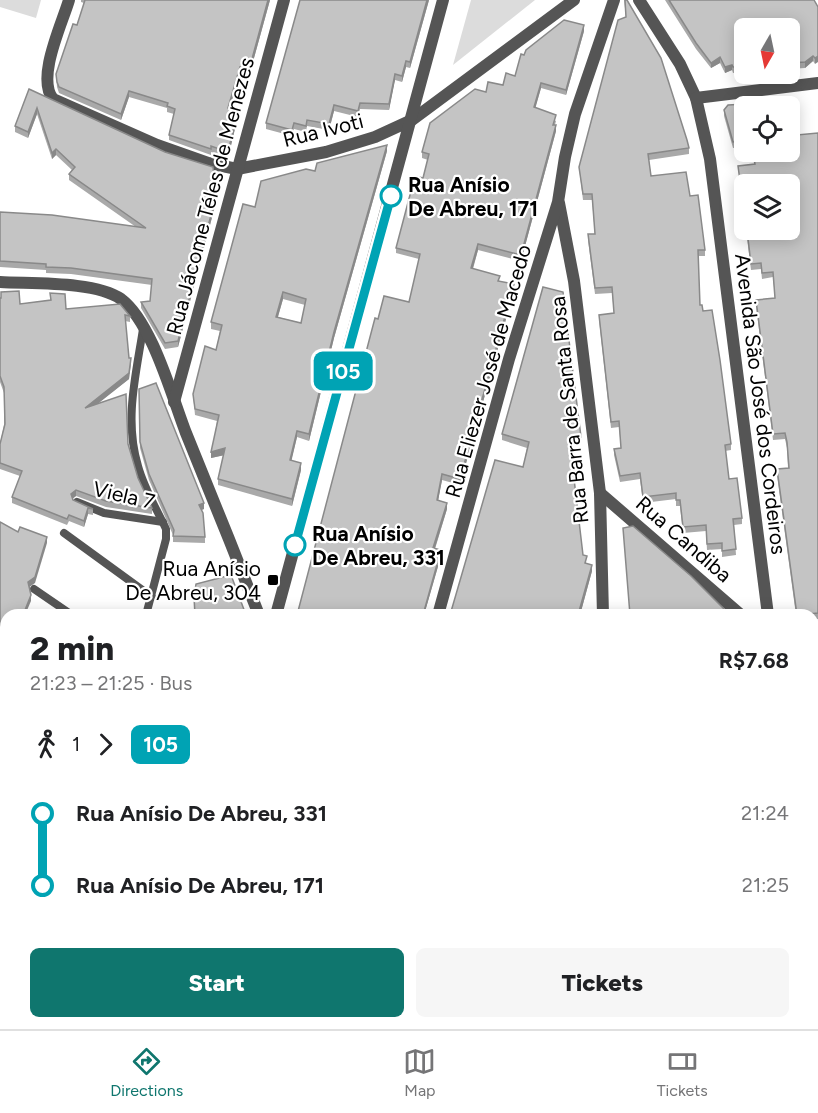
<!DOCTYPE html>
<meta charset="utf-8">
<style>
:root{--surface:#fff;--page:#f6f6f6;--text:#202124;--muted:#757577;--line:#e0e0e0;--accent:#0f766e}
body{margin:0;font-family:Figtree,sans-serif;background:var(--page);color:var(--text);height:100vh;display:flex;flex-direction:column;font-size:22px;white-space:nowrap}
*{box-sizing:border-box;margin:0}
p{font-size:20px;color:var(--muted)}
.icon{flex:none;width:33px;height:33px;fill:none;stroke:currentColor;stroke-width:2;stroke-linecap:round;stroke-linejoin:round}
.map{position:relative;flex:1;overflow:hidden}
.details{position:absolute;left:0px;top:609px;width:819px;height:420px;display:flex;flex-direction:column;background:var(--surface);border-radius:18px 18px 0 0;box-shadow:0 3px 15px #0003}
.details>*{flex:none}
.badge{padding:0 12px;border-radius:9px;font-size:21px;line-height:39px}
.needle{width:39px;rotate:189deg}
.fabs{position:absolute;left:734px;top:18px;display:grid;gap:12px}
.fabs a{display:grid;place-items:center;width:66px;height:66px;border-radius:9px;background:var(--surface);box-shadow:0 3px 15px #0003;font-size:30px}
.map>.badge{position:absolute;translate:-50% -50%;box-shadow:0 0 0 3px #fff}
.legs{display:flex;align-items:center;gap:9px;height:66px;padding:0 30px;font-size:20px}
.legs p{margin-inline-start:auto}
.summary{display:flex;align-items:center;justify-content:space-between;height:102px;padding:0 30px}
h1{font-size:33px;font-weight:800;line-height:45px}
.action{display:flex;gap:12px;margin-top:auto;padding:12px 30px}
.action a{flex:1;height:69px;border-radius:9px;background:var(--accent);color:#fff;font-size:24px;font-weight:800;line-height:69px;text-align:center}
.action a+a{background:var(--page);color:var(--text)}
ul{padding:0 30px;list-style:none}
li{display:flex;align-items:center;gap:21px;height:72px;font-size:22px}
li i{display:grid;place-items:center;width:9px;height:100%;margin:0 8px;background:currentColor}
li i::after{content:'';width:15px;height:15px;margin:-8px;border:4px solid;border-radius:50%;background:var(--surface)}
li p{margin-inline-start:auto}
li:first-child i{background:linear-gradient(#0000 50%,currentColor 0)}
li:last-child i{background:linear-gradient(currentColor 50%,#0000 0)}
.tabs{display:flex;justify-content:space-around;align-items:center;height:84px;border-top:2px solid var(--line);background:var(--surface);font-size:16px;color:var(--muted)}
.tabs a{display:grid;justify-items:center;gap:3px}
.tabs .current{color:var(--accent)}
.map>svg:first-child{display:block}
.green{fill:#dcdcdc}
.lines{fill:none;stroke-linecap:round;stroke-linejoin:round}
.lane{stroke:#555;stroke-width:8}
.street{stroke:#555;stroke-width:12}
.wall{fill:#a9a9a9;fill-rule:evenodd}
.shaded-wall{fill:#898989}
.building{fill:#c4c4c4;stroke:#898989;stroke-width:1.5;fill-rule:evenodd}
.line-1-casing{stroke:#fff;stroke-width:14}
.line-1{stroke:#00a3b4;stroke-width:9}
.stop-1-dot{fill:#fff;stroke:#00a3b4;stroke-width:3}
.poi-dot{fill:#000;stroke:#fff;stroke-width:2}
.labels{text-anchor:middle;dominant-baseline:central;stroke-width:4.5;stroke-linejoin:round;paint-order:stroke}
.street-label{font-size:21px;fill:#000;stroke:#fff}
.stop-label{font-size:21px;font-weight:bold;fill:#000;stroke:#fff;text-anchor:start}
.poi-label{font-size:21px;fill:#000;stroke:#fff;text-anchor:end}
</style>
<div class="map">
<svg width="818" height="1029" viewBox="0 0 818 1029">
<rect width="100%" height="100%" fill="#fff"/>
<g class="green">
<path d="M0,0H41L36,18L0,7Z"/>
<path d="M471,0H535L453,65Z"/>
</g>
<g class="lines">
<g class="lane">
<path d="M143,329C136,375 124,420 138,466C144,488 156,508 166,529V539L146,615"/>
<path d="M77,502L104,513L163,522"/>
<path d="M64,533L152,597"/>
<path d="M34,589L72,615"/>
<path d="M1,712L6,715"/>
<path d="M0,939L6,941"/>
<path d="M0,992L6,994"/>
</g>
<g class="street">
<path d="M69,0C62,24 36,78 53,99L157,145L208,163L237,169L326,152L375,137L412,120L574,0"/>
<path d="M639,0L680,64L696,98L710,159L768,615"/>
<path d="M696,98L818,83"/>
<path d="M559,203L574,281L600,493L603,615"/>
<path d="M0,282C32,284 95,281 121,299C152,322 172,397 186,433C211,494 235,554 259,615"/>
<path d="M174,402L284,0"/>
<path d="M600,493L741,615"/>
<path d="M276,615L443,0"/>
<path d="M438,615L509,359L558,202L565,157L575,114L614,0"/>
<path d="M813,679L818,684"/>
<path d="M813,945L818,970"/>
<path d="M0,970L6,949"/>
<path d="M432,1023L434,1029"/>
<path d="M790,1023L797,1029"/>
<path d="M147,1029L149,1023"/>
<path d="M314,1029L316,1023"/>
<path d="M485,1029L486,1023"/>
<path d="M644,1029L647,1023"/>
</g>
</g>
<g class="wall">
<path d="M81,0H270L249,76L240,73L230,108L238,116L228,158L211,152V155L169,140V135L174,114L167,112V108L129,97L121,120L59,93L57,87L56,74L77,25L84,3L81,2Z"/>
<path d="M429,0L410,68L406,67L402,82L395,80L389,110L360,109L358,117L334,111L329,130L307,126L306,132L294,129L292,136L266,129V123Z"/>
<path d="M624,0H627L689,148V154L649,160L651,176L690,196L705,250V256H698L700,305L703,311L731,444V450L725,451L729,479L742,518V524L734,525L736,555L722,557V549L707,550L706,531L683,533L680,506H676V499L643,503L640,479L620,482L614,455V449L621,448L619,427L611,428L599,320V315L614,313L612,293L595,294L588,240V234H595L592,200H583L579,167L626,17Z"/>
<path d="M665,0H814L818,7L815,64L813,61L805,68L789,69V28H744V72L733,73L732,70L725,73L720,63L711,68L696,49Z"/>
<path d="M584,31L566,95L541,88L535,108L556,121L555,125L556,131L521,261L478,250L473,269L500,281L514,290L460,485L442,480L438,501L447,509L435,549L441,556L424,615L378,319L409,302L419,259L396,253V248L423,178L428,160L422,158V152L486,92L503,85L515,76L524,55Z"/>
<path d="M29,89L216,202L178,347L165,349L141,308V302L150,301L152,285L71,274L46,273V270L0,267V212L136,227L69,180V174L72,170L56,155L52,159L37,114L28,138L15,132V126Z"/>
<path d="M744,106V147L733,148L724,116V110Z"/>
<path d="M818,133V619H813V615H796L777,475V469L788,468L787,448L785,439L773,440L756,306V300L775,298L773,277L762,279L761,269L751,270L746,230H789L744,184V216L738,166L754,165L753,152H789L797,135Z"/>
<path d="M387,151L334,338L309,441L297,437L291,461L301,470L292,506L218,485V479L224,455L211,458L217,421L195,415L193,394L216,350L220,331L211,329V322L255,207L315,171ZM283,299L305,305L301,323L278,317Z"/>
<path d="M543,287L581,437V443L569,442L583,555L586,564L592,571L580,615L523,467L527,448L502,440V434Z"/>
<path d="M1,292L20,304L50,300V293L66,309L130,316V322L125,321L129,358L131,364L129,379L98,403L128,444L138,478L152,508V514L106,507L76,496L72,499L73,500L93,509V515L88,514L84,527L69,521L67,525L12,503V497L20,476L0,469V444L4,425V393L0,382Z"/>
<path d="M139,389L204,509L201,510L205,537V543L173,542V535L149,480L140,448Z"/>
<path d="M818,709V832L813,796V713Z"/>
<path d="M6,804V906L0,903V807L3,809Z"/>
<path d="M6,1015V1023H105L124,1028L129,1026L127,1023H126H134L131,1029L15,1026L5,1023Z"/>
<path d="M448,1023H474L452,1027L448,1026Z"/>
<path d="M671,1023H764L765,1025L784,1029H673Z"/>
</g>
<g class="shaded-wall">
<path d="M268,0H270L249,76V70Z"/>
<path d="M427,0H429L410,68V62Z"/>
<path d="M584,25V31L566,95V90Z"/>
<path d="M813,56V61L805,68V62Z"/>
<path d="M818,56V62L815,64V58Z"/>
<path d="M720,57V63L711,68V63Z"/>
<path d="M406,61V67L402,82V76Z"/>
<path d="M732,65V70L725,73V67Z"/>
<path d="M240,67V73L228,113V108Z"/>
<path d="M395,74V80L389,110V104Z"/>
<path d="M541,83V88L534,113V107Z"/>
<path d="M129,91V97L121,120V114Z"/>
<path d="M334,105V111L329,130V124Z"/>
<path d="M37,108V114L28,138V132Z"/>
<path d="M238,110V116L228,158V152Z"/>
<path d="M556,125V131L521,261V255Z"/>
<path d="M387,145V151L334,338L309,441V434L334,332Z"/>
<path d="M56,149V155L52,159V153Z"/>
<path d="M216,196V202L178,347V341Z"/>
<path d="M478,244V250L471,274V268Z"/>
<path d="M514,284V290L460,485V479Z"/>
<path d="M283,292V299L276,323V317Z"/>
<path d="M131,358L129,379L85,414V408Z"/>
<path d="M297,431V437L290,467V460Z"/>
<path d="M225,448V455L211,458V452Z"/>
<path d="M301,463V470L292,506V499Z"/>
<path d="M442,474V480L437,506V500Z"/>
<path d="M76,490V496L71,500V494Z"/>
<path d="M204,503V509L199,511V505Z"/>
<path d="M447,503V509L433,554V548Z"/>
<path d="M88,508V514L84,527V521Z"/>
<path d="M47,537V543L35,583L28,588V582Z"/>
<path d="M441,550V556L424,615H423Z"/>
<path d="M592,565V571L580,615H578Z"/>
<path d="M31,595V601L25,615H23Z"/>
<path d="M6,658V664L0,691V686Z"/>
<path d="M131,1023H134L131,1029Z"/>
</g>
<g class="building">
<path d="M85,0H268L249,70L240,67L228,108L238,110L228,152L211,146V149L169,135L175,109L167,106L168,103L129,91L121,114L59,87L57,82L56,74L73,24L77,25Z"/>
<path d="M300,0H427L410,62L406,61L402,76L395,74L389,104L360,103L358,111L334,105L329,124L307,120L306,126L294,123L292,130L266,123Z"/>
<path d="M625,0H627L661,58L687,140L689,148L648,154L651,176L686,172L690,196L698,195L705,250H698L700,305H702L703,311L712,310L720,360L731,444L725,445L729,479L737,478L742,518L733,519L736,549L722,551V543L707,544L706,525L683,527L680,500H676V493L643,497L640,473L620,476L614,449L621,448L619,421L611,422L599,315L614,313L612,287L595,288L588,234H595L592,194H583L579,167L618,20L626,17Z"/>
<path d="M669,0H814L818,7V56L815,58L813,56L805,62L789,63V28H744V67H733L732,65L725,67L720,57L711,63L696,43Z"/>
<path d="M564,20L584,25L566,90L541,83L534,107L556,115L553,125H556L521,255L478,244L471,268L500,276L498,281L514,284L460,479L442,474L437,500L447,503L433,548L441,550L423,615H297L375,318L378,319L384,296L409,302L420,254L396,248L415,176L423,178L429,154L422,152L430,123L475,89L486,92L488,82L503,85L506,73L515,76L521,54L524,55L526,50Z"/>
<path d="M29,89L165,152L213,167L216,196L178,341L165,343L141,302L150,301L152,279L71,268L46,267V264L0,261V212L52,215L146,228L69,174L75,167L56,149L52,153L37,108L28,132L15,126Z"/>
<path d="M793,100L797,135L818,133V613L800,615H797L777,469L789,468L787,442L785,433L773,434L756,300L775,298L773,272L762,273L761,263L751,264L747,230H789V184H744V210L738,166L755,164L753,152H789V106H747Z"/>
<path d="M746,104V106H744V141L733,142L724,110L728,105Z"/>
<path d="M387,145L334,332L309,434L297,431L290,460L301,463L292,499L218,479L225,448L211,452L219,415L195,409L193,394L205,346L216,350L222,325L211,322L243,204L255,207L261,181L306,169L315,171L317,163ZM283,292L306,299L301,323L276,317Z"/>
<path d="M543,287L563,292L581,437L569,436L583,555L587,556L585,563L592,565L578,615H450L495,460L523,467L529,442L502,434Z"/>
<path d="M19,291L20,304L51,300L50,293L65,294L66,309L120,304L130,316L125,315L129,358H131L129,373L85,408L126,394L128,444L138,478L152,508L106,501L76,490L71,494L73,500L93,509L88,508L84,521L69,515L67,519L12,497L22,471L0,463V444L5,424L4,387L0,376V298H1V292Z"/>
<path d="M156,383L204,503L199,505L203,513L205,537L173,536L174,530L149,474L140,442L139,389Z"/>
<path d="M0,522L18,532L20,527L47,537L35,577L28,582L31,595L23,615H6V658L0,686Z"/>
<path d="M633,526L691,576L730,615H630L623,528Z"/>
<path d="M231,575L246,615H195L194,597L196,584Z"/>
<path d="M818,709V825L813,789V713Z"/>
<path d="M6,804V901L0,898V807L3,809Z"/>
<path d="M16,1023H105L124,1028L130,1025L129,1029H14Z"/>
<path d="M163,1023H281L279,1029H161Z"/>
<path d="M329,1023H413V1024L420,1027L421,1029H327Z"/>
<path d="M452,1023H472L470,1029H452Z"/>
<path d="M502,1023H511L530,1028L532,1023H611L624,1027L623,1029H501Z"/>
<path d="M673,1023H764L765,1025L770,1023H777L784,1029H675Z"/>
</g>
<g class="lines">
<defs>
<path id="line-1" d="M295,545L391,196"/>
</defs>
<use href="#line-1" class="line-1-casing"/>
<use href="#line-1" class="line-1"/>
</g>
<g class="stop-1-dot">
<circle cx="391" cy="196" r="10"/>
<circle cx="295" cy="545" r="10"/>
</g>
<rect class="poi-dot" x="267" y="574" width="12" height="12" rx="3"/>
<g class="labels">
<g class="street-label">
<text transform="translate(323 130) rotate(-14)">Rua Ivoti</text>
<text transform="translate(210 196) rotate(-75)">Rua Jácome Téles de Menezes</text>
<text transform="translate(488 371) rotate(-74)">Rua Eliezer José de Macedo</text>
<text transform="translate(761 404) rotate(83)">Avenida São José dos Cordeiros</text>
<text transform="translate(569 410) rotate(-96)">Rua Barra de Santa Rosa</text>
<text transform="translate(124 495) rotate(13)">Viela 7</text>
<text transform="translate(684 539) rotate(41)">Rua Candiba</text>
</g>
<g class="stop-label">
<text x="408" y="184">Rua Anísio<tspan x="408" dy="24">De Abreu, 171</tspan></text>
<text x="312" y="533">Rua Anísio<tspan x="312" dy="24">De Abreu, 331</tspan></text>
</g>
<g class="poi-label">
<text x="261" y="568">Rua Anísio<tspan x="261" dy="24">De Abreu, 304</tspan></text>
</g>
</g>
</svg>
<div class="fabs">
<a><svg class="needle" viewBox="-14 -14 28 28"><path d="M0-13l5 13h-10z" fill="#e53935"/><path d="M0 13l5-13h-10z" fill="#757577"/></svg></a>
<a><svg class="icon" aria-label="locate" viewBox="0 0 24 24"><circle cx="12" cy="12" r="6"/><path d="M12 2v4M12 18v4M2 12h4M18 12h4"/></svg></a>
<a><svg class="icon" aria-label="layers" viewBox="0 0 24 24"><path d="M12 4l9 5-9 5-9-5zM3 14l9 5 9-5"/></svg></a>
</div>
<b class="badge" style="left:343px;top:371px;background:#00a3b4;color:#fff">105</b>
<section class="details">
<div class="summary"><div><h1>2 min</h1><p>21:23 – 21:25 · Bus</p></div><b>R$7.68</b></div>
<div class="legs"><svg class="icon" aria-label="walk" viewBox="0 0 24 24"><circle cx="13" cy="4" r="2"/><path d="M13 8l-2 6 4 7M11 14l-3 7M7 12l3-4h3l4 4"/></svg>1<svg class="icon" aria-label="forward" viewBox="0 0 24 24"><path d="M9 5l7 7-7 7"/></svg><b class="badge" style="background:#00a3b4;color:#fff">105</b></div>
<ul>
<li><i style="color:#00a3b4"></i><b>Rua Anísio De Abreu, 331</b><p>21:24</p></li>
<li><i style="color:#00a3b4"></i><b>Rua Anísio De Abreu, 171</b><p>21:25</p></li>
</ul>
<div class="action"><a>Start</a><a>Tickets</a></div>
</section>
</div>
<nav class="tabs">
<a class="current"><svg class="icon" aria-label="directions" viewBox="0 0 24 24"><path d="M12 3l9 9-9 9-9-9zM9 14v-3h6M13 9l2 2-2 2"/></svg>Directions</a>
<a><svg class="icon" aria-label="map" viewBox="0 0 24 24"><path d="M3 6l6-2 6 2 6-2v14l-6 2-6-2-6 2zM9 4v14M15 6v14"/></svg>Map</a>
<a><svg class="icon" aria-label="tickets" viewBox="0 0 24 24"><path d="M3 7h18v10H3zM15 7v10"/></svg>Tickets</a>
</nav>
